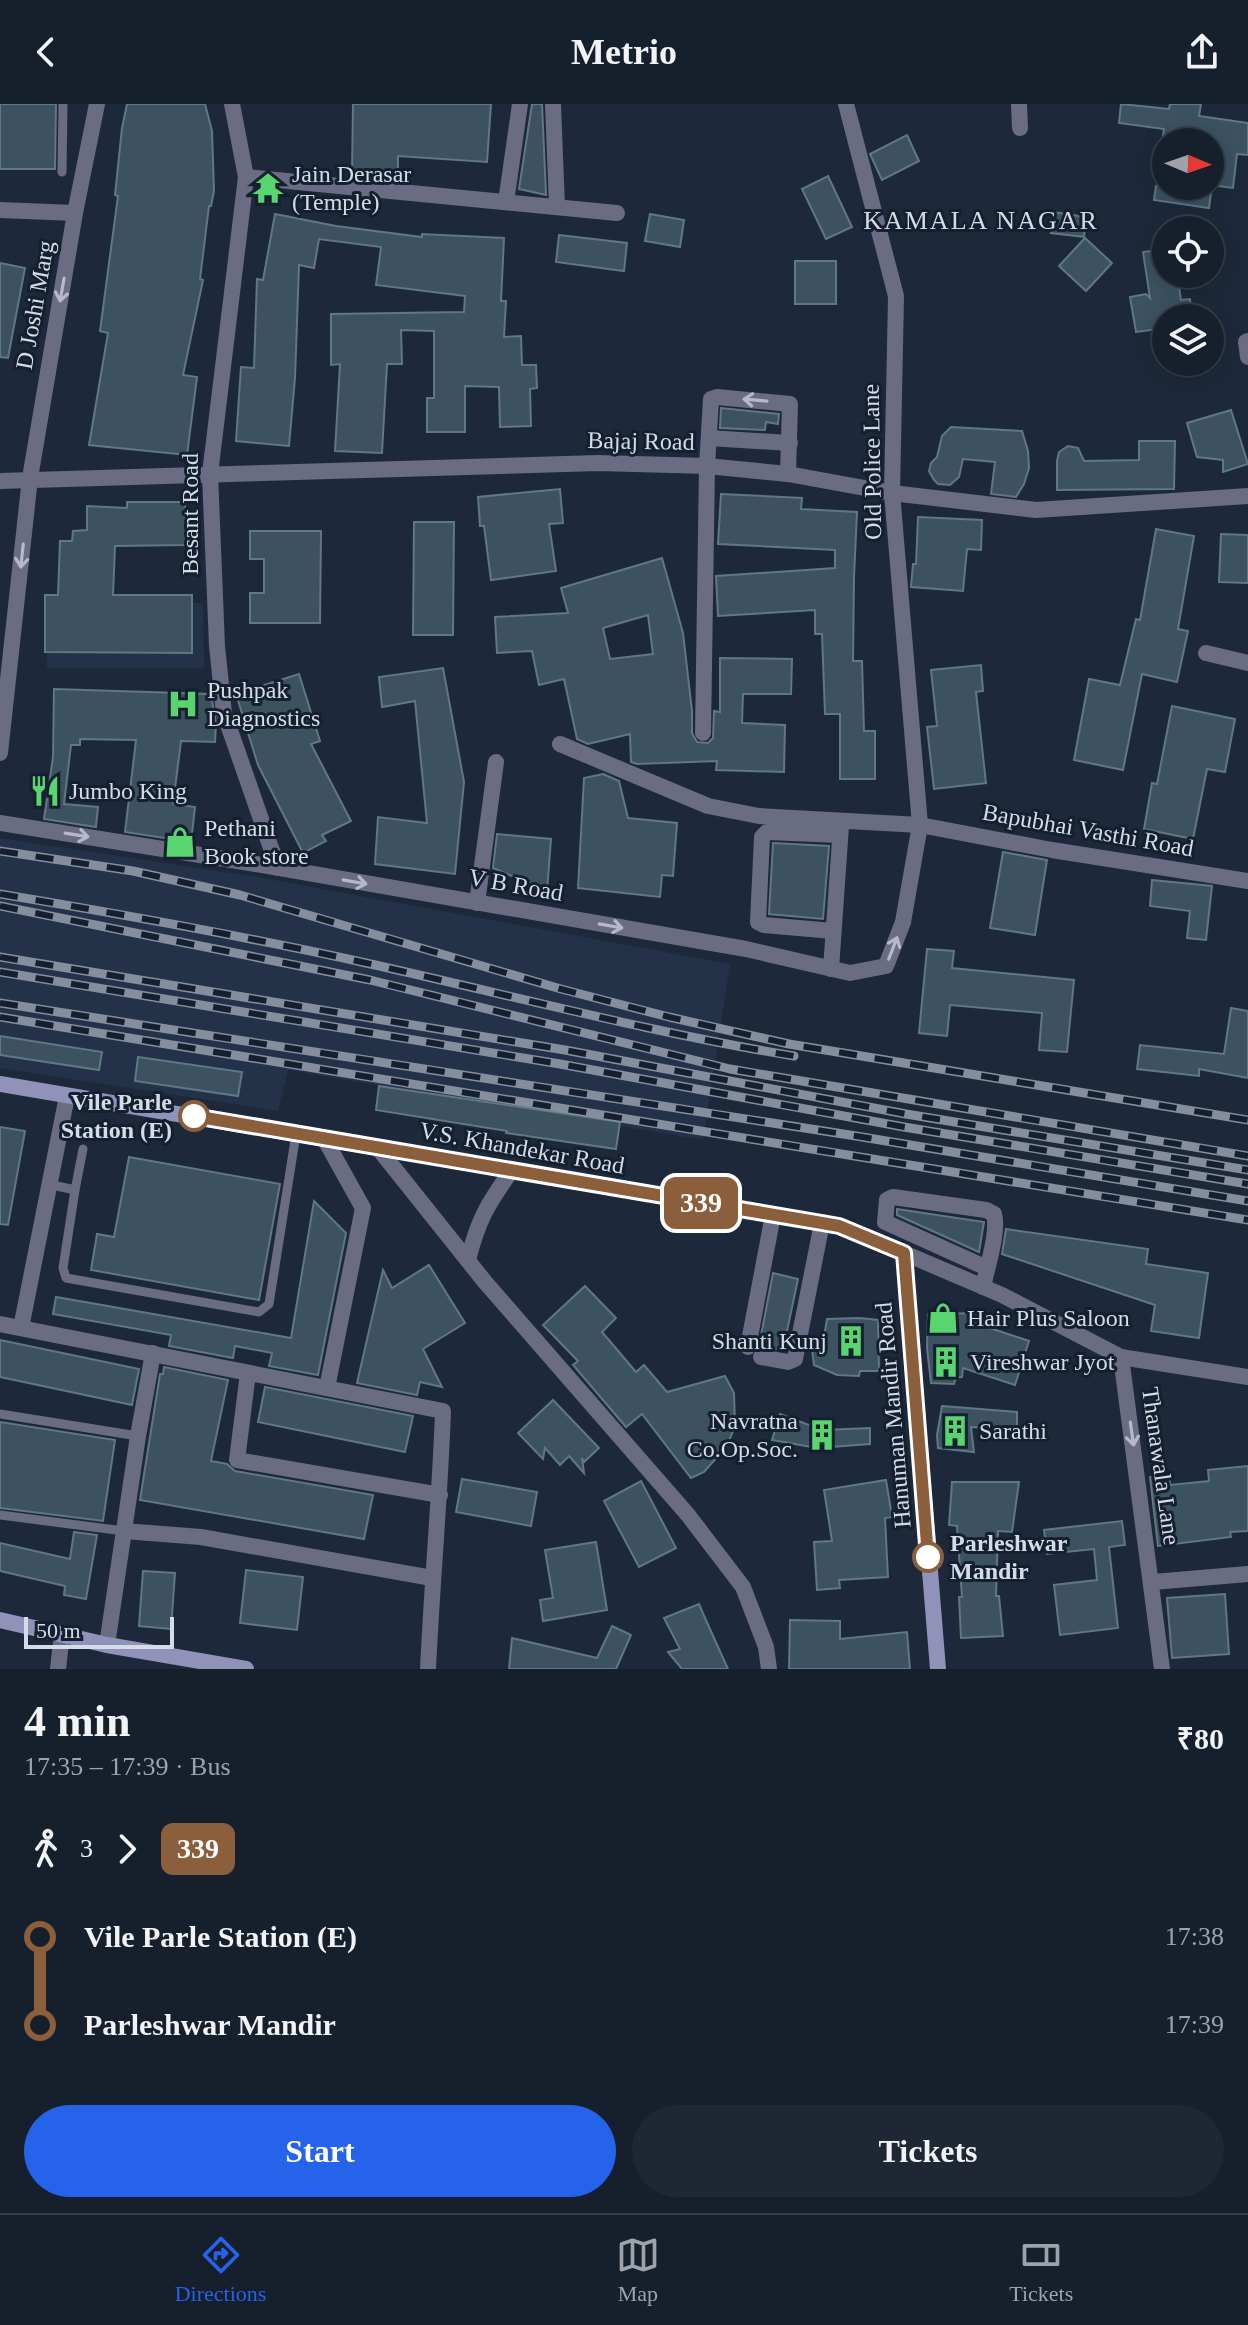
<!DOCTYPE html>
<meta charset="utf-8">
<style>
:root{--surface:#161f2c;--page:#1f2734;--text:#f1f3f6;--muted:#9ea2a9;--line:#353d48;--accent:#2563eb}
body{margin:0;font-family:"Times New Roman",serif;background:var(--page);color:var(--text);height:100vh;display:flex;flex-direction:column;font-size:30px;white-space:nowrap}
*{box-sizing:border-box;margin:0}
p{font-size:26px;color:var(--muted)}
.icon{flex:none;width:44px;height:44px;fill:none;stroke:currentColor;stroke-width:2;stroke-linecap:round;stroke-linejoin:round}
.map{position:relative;height:1565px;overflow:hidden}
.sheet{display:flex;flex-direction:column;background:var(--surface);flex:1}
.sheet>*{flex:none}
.badge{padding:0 16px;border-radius:12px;font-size:28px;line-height:52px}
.needle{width:52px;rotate:92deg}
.tools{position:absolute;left:1152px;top:24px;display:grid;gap:16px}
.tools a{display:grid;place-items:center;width:72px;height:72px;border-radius:50%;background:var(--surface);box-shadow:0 4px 20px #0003,0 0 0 2px var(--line);font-size:40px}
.scale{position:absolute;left:24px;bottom:20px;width:150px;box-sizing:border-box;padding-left:8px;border:4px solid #d4dce7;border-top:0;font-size:22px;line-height:28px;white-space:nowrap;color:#d4dce7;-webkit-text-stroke:6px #141f30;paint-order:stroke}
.map>.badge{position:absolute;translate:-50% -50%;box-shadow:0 0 0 4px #fff}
.legs{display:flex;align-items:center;gap:12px;height:88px;padding:0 24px;font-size:26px}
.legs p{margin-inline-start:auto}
.overview{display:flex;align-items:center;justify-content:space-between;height:136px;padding:0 24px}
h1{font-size:44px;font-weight:700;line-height:60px}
.action{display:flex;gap:16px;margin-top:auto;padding:16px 24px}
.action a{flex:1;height:92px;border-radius:48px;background:var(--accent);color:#fff;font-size:32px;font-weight:700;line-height:92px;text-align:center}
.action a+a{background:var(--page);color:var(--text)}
ul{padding:0 24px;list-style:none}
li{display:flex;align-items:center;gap:28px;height:88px;font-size:30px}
li i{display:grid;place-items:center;width:12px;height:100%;margin:0 10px;background:currentColor}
li i::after{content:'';width:20px;height:20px;margin:-10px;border:6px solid;border-radius:50%;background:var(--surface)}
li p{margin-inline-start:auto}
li:first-child i{background:linear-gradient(#0000 50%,currentColor 0)}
li:last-child i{background:linear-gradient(currentColor 50%,#0000 0)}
header{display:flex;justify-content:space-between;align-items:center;height:104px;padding:0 24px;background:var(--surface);font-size:36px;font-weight:700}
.dock{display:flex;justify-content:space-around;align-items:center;height:112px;border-top:2px solid var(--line);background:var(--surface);font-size:22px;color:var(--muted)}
.dock a{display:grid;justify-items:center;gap:4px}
.dock .on{color:var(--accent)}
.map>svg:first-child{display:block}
.built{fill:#233249}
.building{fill:#3c5261;stroke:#607786;stroke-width:2;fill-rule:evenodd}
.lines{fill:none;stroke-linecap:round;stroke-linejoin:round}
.lane{stroke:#6a6c84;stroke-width:9}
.street{stroke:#6a6c84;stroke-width:16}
.secondary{stroke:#9092b9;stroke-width:16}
.rail-casing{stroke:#858e9c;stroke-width:9}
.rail{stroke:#141f30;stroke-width:6;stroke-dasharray:18;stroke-linecap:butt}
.oneway{stroke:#b4bac9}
.line-1-casing{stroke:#fff;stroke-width:18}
.line-1{stroke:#8b5e3c;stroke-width:12}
.stop-1-dot{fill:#fff;stroke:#8b5e3c;stroke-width:4}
.labels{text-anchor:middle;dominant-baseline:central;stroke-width:6;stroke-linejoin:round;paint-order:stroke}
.poi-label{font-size:24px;fill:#d4dce7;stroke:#141f30;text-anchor:start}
.street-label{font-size:24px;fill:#d4dce7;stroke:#141f30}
.stop-label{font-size:24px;font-weight:bold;fill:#d4dce7;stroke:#141f30;text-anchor:end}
.neighbourhood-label{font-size:26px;letter-spacing:2px;fill:#d4dce7;stroke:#141f30}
</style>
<header><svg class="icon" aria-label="back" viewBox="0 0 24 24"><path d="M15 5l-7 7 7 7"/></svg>Metrio<svg class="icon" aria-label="share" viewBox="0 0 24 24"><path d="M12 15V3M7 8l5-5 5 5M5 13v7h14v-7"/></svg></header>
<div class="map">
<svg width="1248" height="1565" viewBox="0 0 1248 1565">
<rect width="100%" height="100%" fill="#1d293a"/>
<g class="built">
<path d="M47,499H203L204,564H47Z"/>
<path d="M0,734L258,773L730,860L703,1036L288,966L278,1007L0,964Z"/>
</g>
<g class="building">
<path d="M0,0H56L55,65H0Z"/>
<path d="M127,0H205L212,27L214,87L211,102H209L200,175L203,176L183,271L197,273L187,351L89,341L108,229L100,227L118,92L115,91L122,24Z"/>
<path d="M353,0H491L487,58L398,52V70L352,69Z"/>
<path d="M532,0H542L546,91L519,85Z"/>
<path d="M1121,0L1169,5L1170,0H1201L1199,12L1248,19V51L1237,50L1233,84L1210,81V38H1162L1164,25L1119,19Z"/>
<path d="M907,31L919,57L882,76L870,50Z"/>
<path d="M828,72L852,123L826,135L802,85Z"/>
<path d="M1156,82H1212L1209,104L1154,96Z"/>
<path d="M1053,108L1086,113L1084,133L1051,129Z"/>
<path d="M275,110L336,122L422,133V130L504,134L501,197H506L504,233L521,232L522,261H536L537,284L530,285L531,322L500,323L499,283L465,282V328H427V294H434V227L401,226L402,260H387L382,349L335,347L340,260L331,261V210L464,208L465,192L376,181L381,143L319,135L314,164L299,161L295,274L289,342L236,337L241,263L254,264L257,175L263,176Z"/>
<path d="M650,110L684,116L680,143L645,137Z"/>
<path d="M559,131L627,139L624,167L556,158Z"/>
<path d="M1085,134L1112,159L1086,187L1059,162Z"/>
<path d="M1166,145V170H1177L1181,196L1190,195L1192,214H1166V224L1136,228L1130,193L1146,190L1150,194L1143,148Z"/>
<rect x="795" y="157" width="41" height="43"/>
<path d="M0,159L25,164L8,254L0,253Z"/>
<path d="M721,304L779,310L778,320L766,318L765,326L720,324Z"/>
<path d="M1231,306L1248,360L1223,368V356L1197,353L1187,319Z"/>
<path d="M951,323L1022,327L1028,347L1029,364L1024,380L1016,393L991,390L995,358L963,355L959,373L950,381L938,380L934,376L929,367L931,359L937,353L942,332Z"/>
<path d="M1139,337H1175L1174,385L1057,386V357L1059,348L1068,342L1078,344L1084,357L1139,356Z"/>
<path d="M560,385L563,419L549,420L556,467L491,476L484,422H480L478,393Z"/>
<path d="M721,390L802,394L801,405L857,408L854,473L853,557H862L864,627H875V675H840V610H825L822,530H815V506L718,512L716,472L835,464V446L718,440Z"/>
<path d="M127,398H185L186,441L115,442L113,491H192V549L45,548V491H58L60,437H72L73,427L87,426V402L127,404Z"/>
<path d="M918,413L982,416L981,446L967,445L963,487L911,483L913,460H916Z"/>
<path d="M414,418H454L453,531H413Z"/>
<path d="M1156,425L1194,432L1178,525L1188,527L1177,578L1142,570L1123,666L1074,656L1089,575L1120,581L1136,515L1140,516Z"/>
<path d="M250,427H321L320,519H250V489H264V455H250Z"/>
<path d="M1221,430L1248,431V479L1219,478Z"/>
<path d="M662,454L683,529L692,607V629L697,638L708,639L713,634L714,607L720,608V554L792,555L791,590H743L742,619L785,621L784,668L716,666L717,657L637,660L631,658L630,630L588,640L577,635L564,575L539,581L532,547L497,549L495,513L568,509L561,484ZM648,511L653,550L610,555L603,524Z"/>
<path d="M981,561L983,587L976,588L986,679L934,685L927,623L937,622L931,566Z"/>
<path d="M443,564L464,678L455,770L375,760L378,713L427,719L415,597L382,603L379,573Z"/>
<path d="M299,570L320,637L311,640L351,717L322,731L326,737L303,749L258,661L236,590Z"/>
<path d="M54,585L211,590L216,619L215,638L181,637L173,700L195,703L191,738L125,728L136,636L80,635V641H71L64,700L98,703L96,723L44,715L53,653Z"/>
<path d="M1172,602L1235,615L1225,668L1207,665L1193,735L1144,725L1152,679L1157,680Z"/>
<path d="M603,670L619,677L628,714L677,719L673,772L662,771L660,793L578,784L584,674Z"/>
<path d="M497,730L551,735L547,787L493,764Z"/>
<path d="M773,739L829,742L823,815L769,810Z"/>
<path d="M1003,748L1047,756L1035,831L990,824Z"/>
<path d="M1152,776L1212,782L1206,836L1187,834L1190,807L1150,802Z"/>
<path d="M927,845L954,847L952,864L1074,876L1067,948L1039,946L1042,909L950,901L947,932L919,929Z"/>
<path d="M1231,904L1248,907V974L1199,965V972L1137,965L1140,941L1224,950Z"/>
<path d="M0,932L102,948L99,966L0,951Z"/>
<path d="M138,953L242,968L238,992L135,977Z"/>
<path d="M379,982L620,1018L616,1045L506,1029L507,1027L376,1006Z"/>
<path d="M0,1023L25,1027L8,1121L0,1120Z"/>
<path d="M129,1053L280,1080L259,1196L91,1166L97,1130L114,1133Z"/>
<path d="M314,1097L346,1129L318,1271L269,1262L272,1249L235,1242L233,1254L169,1242L171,1231L53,1210L56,1193L291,1234Z"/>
<path d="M897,1105L984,1118L979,1148L897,1111Z"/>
<path d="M1006,1125L1148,1145L1146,1160L1208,1169L1199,1234L1151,1227L1155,1201L1002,1150Z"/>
<path d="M429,1161L465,1219L423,1245L442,1283L420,1278L417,1291L357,1279L383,1166L392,1184Z"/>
<path d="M773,1169L798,1175L783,1246L759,1242Z"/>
<path d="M585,1182L616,1214L602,1228L636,1268L644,1261L667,1288L725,1272L734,1289L735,1322L727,1342L704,1368L691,1374L642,1310L626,1323L573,1261L578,1257L543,1221Z"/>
<path d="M978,1209V1220L1029,1237L1015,1281L963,1264L962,1273L956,1274L954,1280L931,1279L927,1244L928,1210Z"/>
<path d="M860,1214L878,1216L879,1267H860L859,1272L837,1271L814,1261L812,1246L822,1245L827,1215Z"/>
<path d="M0,1236L139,1265L132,1301L0,1273Z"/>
<path d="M164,1263L228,1276L211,1357L227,1360L235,1367L373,1391L364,1435L140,1396L160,1270H163Z"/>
<path d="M265,1283L413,1312L405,1348L258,1318Z"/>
<path d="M553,1296L599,1344L584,1358L582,1354L584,1369L569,1352L560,1361L545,1344L543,1355L518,1329Z"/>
<path d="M942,1302L1017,1308V1325L971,1323L974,1348L938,1344L937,1331Z"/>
<path d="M780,1310L822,1326L870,1324V1340L817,1344L772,1336Z"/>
<path d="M0,1318L115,1336L103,1417L0,1404Z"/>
<path d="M1248,1362V1427L1230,1428L1231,1433L1158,1442L1150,1373L1169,1370L1170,1381L1209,1377L1208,1366Z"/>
<path d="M462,1375L537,1388L531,1422L456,1408Z"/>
<path d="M886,1376L892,1413L885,1414L888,1473L839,1476L840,1484L817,1486L814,1438L832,1437L824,1386Z"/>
<path d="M641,1377L676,1444L639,1463L604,1397Z"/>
<path d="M952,1378H1019L1012,1428L998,1427L996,1492H999L1003,1532L961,1534L959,1493H962L957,1422L949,1421Z"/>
<path d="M1122,1417L1125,1441L1109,1443L1118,1524L1060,1531L1054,1481L1097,1476L1094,1445L1047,1450L1044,1426Z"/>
<path d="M74,1428L97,1431L86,1495L64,1491L65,1482L0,1467V1439L70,1455Z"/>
<path d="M596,1438L607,1506L543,1517L540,1496L553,1494L545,1446Z"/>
<path d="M246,1466L303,1473L297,1526L240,1519Z"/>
<path d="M143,1467L175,1469L171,1525L139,1522Z"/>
<path d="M1225,1490L1229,1550L1172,1554L1167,1494Z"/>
<path d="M699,1500L705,1514L728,1565H682L668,1548L680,1545L664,1514Z"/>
<path d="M790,1516L840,1517V1535L907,1528L910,1565H789Z"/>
<path d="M612,1522L631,1531L616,1565H509L512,1534L597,1554Z"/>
</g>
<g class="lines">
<g class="lane">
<path d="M62,68L63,0"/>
<path d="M48,1080L75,1086L83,1045"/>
<path d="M75,1086L63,1164L66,1174L259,1208L269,1200L296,1030"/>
<path d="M0,1310L138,1332"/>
<path d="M0,1411L124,1427"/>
</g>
<g class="street">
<path d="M232,0L246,73L210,370L217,542L224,609L278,764"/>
<path d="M553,0L557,103"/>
<path d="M1019,0L1020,24"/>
<path d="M246,73L617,109"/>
<path d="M506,98L520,0"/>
<path d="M0,106L75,109"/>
<path d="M1248,237L1246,238L1248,253"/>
<path d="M709,334L790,339"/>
<path d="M0,377L598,359L707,362L788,370L892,389L1036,406L1248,392"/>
<path d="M1206,549L1248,559"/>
<path d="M703,629L707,362L711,295L717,293L790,300L788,370"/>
<path d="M560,640L708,702L759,712L920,721L1052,746L1248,777"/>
<path d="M0,649L30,374L75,109L97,0"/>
<path d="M0,719L250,759L746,845L850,869L886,862L903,818L920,721L892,389L896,192L846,0"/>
<path d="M477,799L496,658"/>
<path d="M833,827L764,821L758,818L762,733L767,728L840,731"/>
<path d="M831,865L841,722"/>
<path d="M324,1034L363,1104L327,1284"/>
<path d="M378,1044L485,1178L688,1411L743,1483L766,1543L769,1565"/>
<path d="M904,1149L1002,1191L1121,1253L1248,1273"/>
<path d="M468,1156C478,1116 488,1099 512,1066"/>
<path d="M983,1183C987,1164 999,1127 994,1110L986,1106L893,1093L887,1096L885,1118L987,1164"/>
<path d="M0,1220L443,1307C440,1393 432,1479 428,1565"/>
<path d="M21,1224L67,992"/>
<path d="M748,1243L773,1111"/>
<path d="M761,1253L788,1258L795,1255L822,1119"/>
<path d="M1121,1253L1162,1565"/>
<path d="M248,1269L237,1356L440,1391"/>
<path d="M124,1427L201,1433L432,1474"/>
<path d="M1153,1478L1248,1470"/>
<path d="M107,1541L138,1332L153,1249"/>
<path d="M58,1565L62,1530"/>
</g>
<g class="secondary">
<path d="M0,980L822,1119L839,1122L904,1149L938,1565"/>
<path d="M0,1516L107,1541L246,1565"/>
</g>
<defs>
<g id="rail">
<path d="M0,747L133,767L240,791L561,885L669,913L789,940L1248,1016"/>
<path d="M0,790C126,811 250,833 375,861C514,892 653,929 794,952"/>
<path d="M0,802L370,876L730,965L1248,1052"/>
<path d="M0,853L565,946L906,1010L1248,1066"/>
<path d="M0,868L560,960L904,1023L1248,1080"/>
<path d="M0,899L856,1032L1248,1097"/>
<path d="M0,913L1248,1116"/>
</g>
</defs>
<use href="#rail" class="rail-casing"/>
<use href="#rail" class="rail"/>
</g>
<defs><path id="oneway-shaft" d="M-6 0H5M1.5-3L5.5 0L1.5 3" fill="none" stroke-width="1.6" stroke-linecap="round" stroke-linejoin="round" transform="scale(2)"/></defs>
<g class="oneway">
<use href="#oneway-shaft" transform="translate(62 186) rotate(100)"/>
<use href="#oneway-shaft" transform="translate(755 296) rotate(-175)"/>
<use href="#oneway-shaft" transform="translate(22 452) rotate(96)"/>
<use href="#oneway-shaft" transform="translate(77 731) rotate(9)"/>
<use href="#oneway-shaft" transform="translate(355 778) rotate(10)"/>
<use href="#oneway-shaft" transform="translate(611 822) rotate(10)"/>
<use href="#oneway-shaft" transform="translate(893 844) rotate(-69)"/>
<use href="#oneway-shaft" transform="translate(1132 1330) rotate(82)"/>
</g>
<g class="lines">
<defs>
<path id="line-1" d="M194,1012L822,1119L839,1122L904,1149L928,1453"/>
</defs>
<use href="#line-1" class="line-1-casing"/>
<use href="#line-1" class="line-1"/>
</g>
<defs>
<symbol id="temple-bare" viewBox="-9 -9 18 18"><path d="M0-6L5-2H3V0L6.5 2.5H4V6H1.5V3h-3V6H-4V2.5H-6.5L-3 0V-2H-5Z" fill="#58d56f" stroke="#141f30" stroke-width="2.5" paint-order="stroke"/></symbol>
<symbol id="hospital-bare" viewBox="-9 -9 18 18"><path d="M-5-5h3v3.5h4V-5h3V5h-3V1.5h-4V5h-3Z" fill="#58d56f" stroke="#141f30" stroke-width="2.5" paint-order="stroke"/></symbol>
<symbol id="restaurant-bare" viewBox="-9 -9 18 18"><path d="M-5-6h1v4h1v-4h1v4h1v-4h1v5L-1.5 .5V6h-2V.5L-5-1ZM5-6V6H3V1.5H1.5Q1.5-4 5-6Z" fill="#58d56f" stroke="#141f30" stroke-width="2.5" paint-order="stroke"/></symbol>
<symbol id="shop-bare" viewBox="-9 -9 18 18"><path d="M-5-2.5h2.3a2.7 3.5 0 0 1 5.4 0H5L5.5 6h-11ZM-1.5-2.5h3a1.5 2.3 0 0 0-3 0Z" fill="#58d56f" stroke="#141f30" stroke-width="2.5" paint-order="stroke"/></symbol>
<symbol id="building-bare" viewBox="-9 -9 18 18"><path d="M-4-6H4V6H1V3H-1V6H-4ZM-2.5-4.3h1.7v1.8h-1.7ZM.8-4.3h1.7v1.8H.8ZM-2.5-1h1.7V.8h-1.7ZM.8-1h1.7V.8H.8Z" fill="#58d56f" stroke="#141f30" stroke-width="2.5" paint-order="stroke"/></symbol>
</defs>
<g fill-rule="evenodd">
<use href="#temple-bare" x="246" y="62" width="44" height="44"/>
<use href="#hospital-bare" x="161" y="578" width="44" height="44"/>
<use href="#restaurant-bare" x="23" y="665" width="44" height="44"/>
<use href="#shop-bare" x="158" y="716" width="44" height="44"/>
<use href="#shop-bare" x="921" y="1192" width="44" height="44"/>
<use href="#building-bare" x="829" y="1215" width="44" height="44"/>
<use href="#building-bare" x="924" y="1236" width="44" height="44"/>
<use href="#building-bare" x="933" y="1305" width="44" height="44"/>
<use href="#building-bare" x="800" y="1309" width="44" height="44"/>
</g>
<g class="stop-1-dot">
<circle cx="194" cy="1012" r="14"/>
<circle cx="928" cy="1453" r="14"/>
</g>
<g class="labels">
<g class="poi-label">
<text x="292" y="70">Jain Derasar<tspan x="292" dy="28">(Temple)</tspan></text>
<text x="207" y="586">Pushpak<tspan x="207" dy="28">Diagnostics</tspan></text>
<text x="69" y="687">Jumbo King</text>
<text x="204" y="724">Pethani<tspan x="204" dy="28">Book store</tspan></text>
<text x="967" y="1214">Hair Plus Saloon</text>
<text x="827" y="1237" text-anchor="end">Shanti Kunj</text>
<text x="970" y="1258">Vireshwar Jyot</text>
<text x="798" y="1317" text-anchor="end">Navratna<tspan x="798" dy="28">Co.Op.Soc.</tspan></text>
<text x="979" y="1327">Sarathi</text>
</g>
<g class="street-label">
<text transform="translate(35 201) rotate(-80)">D Joshi Marg</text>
<text transform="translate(641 337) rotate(1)">Bajaj Road</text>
<text transform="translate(872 358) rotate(-91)">Old Police Lane</text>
<text transform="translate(190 410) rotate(-90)">Besant Road</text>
<text transform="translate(1088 726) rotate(10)">Bapubhai Vasthi Road</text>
<text transform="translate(516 781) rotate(10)">V B Road</text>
<text transform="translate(522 1044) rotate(10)">V.S. Khandekar Road</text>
<text transform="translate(893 1311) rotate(-95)">Hanuman Mandir Road</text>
<text transform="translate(1161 1362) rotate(82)">Thanawala Lane</text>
</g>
<g class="stop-label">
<text x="172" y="998">Vile Parle<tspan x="172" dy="28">Station (E)</tspan></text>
<text x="950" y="1439" text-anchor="start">Parleshwar<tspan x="950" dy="28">Mandir</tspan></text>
</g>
<g class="neighbourhood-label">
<text x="981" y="116">KAMALA NAGAR</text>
</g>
</g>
</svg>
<div class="tools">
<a><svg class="needle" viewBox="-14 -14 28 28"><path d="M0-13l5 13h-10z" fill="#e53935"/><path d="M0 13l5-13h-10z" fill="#9ea2a9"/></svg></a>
<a><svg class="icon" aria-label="locate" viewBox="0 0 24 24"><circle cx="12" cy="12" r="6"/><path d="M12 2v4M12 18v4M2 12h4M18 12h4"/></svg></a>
<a><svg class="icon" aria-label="layers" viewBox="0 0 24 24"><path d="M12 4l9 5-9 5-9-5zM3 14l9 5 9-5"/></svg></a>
</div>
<div class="scale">50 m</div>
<b class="badge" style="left:701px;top:1099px;background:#8b5e3c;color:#fff">339</b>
</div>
<section class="sheet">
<div class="overview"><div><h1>4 min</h1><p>17:35 – 17:39 · Bus</p></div><b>₹80</b></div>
<div class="legs"><svg class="icon" aria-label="walk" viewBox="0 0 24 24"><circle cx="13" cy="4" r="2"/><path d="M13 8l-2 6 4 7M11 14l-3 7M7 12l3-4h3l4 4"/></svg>3<svg class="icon" aria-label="forward" viewBox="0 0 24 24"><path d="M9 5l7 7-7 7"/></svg><b class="badge" style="background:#8b5e3c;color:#fff">339</b></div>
<ul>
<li><i style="color:#8b5e3c"></i><b>Vile Parle Station (E)</b><p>17:38</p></li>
<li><i style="color:#8b5e3c"></i><b>Parleshwar Mandir</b><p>17:39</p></li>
</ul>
<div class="action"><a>Start</a><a>Tickets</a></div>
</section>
<nav class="dock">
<a class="on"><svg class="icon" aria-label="directions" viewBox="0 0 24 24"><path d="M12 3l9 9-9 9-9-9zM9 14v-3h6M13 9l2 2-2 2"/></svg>Directions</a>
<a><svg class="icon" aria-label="map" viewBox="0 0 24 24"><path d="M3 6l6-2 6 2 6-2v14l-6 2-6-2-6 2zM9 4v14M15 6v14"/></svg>Map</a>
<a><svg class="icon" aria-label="tickets" viewBox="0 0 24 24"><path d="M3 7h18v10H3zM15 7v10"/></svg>Tickets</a>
</nav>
